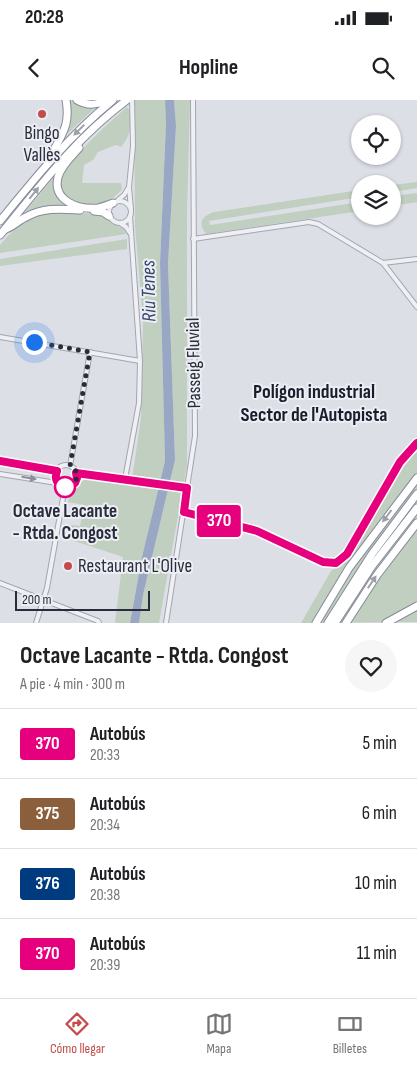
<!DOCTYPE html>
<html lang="es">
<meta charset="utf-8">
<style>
:root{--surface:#fff;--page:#f6f6f6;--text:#202124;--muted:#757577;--line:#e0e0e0;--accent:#c34c4a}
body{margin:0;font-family:"Sofia Sans Condensed",sans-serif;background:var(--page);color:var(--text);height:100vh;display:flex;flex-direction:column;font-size:19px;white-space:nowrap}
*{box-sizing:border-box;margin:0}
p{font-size:16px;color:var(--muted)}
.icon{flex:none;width:28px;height:28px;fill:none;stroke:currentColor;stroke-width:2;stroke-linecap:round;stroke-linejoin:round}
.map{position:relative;height:523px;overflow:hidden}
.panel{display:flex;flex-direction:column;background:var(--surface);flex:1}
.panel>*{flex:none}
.badge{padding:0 10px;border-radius:4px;font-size:18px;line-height:32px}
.fabs{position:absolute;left:351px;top:15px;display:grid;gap:10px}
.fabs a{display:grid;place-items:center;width:50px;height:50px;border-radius:50%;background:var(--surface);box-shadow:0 1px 4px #0004;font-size:25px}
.scale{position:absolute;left:15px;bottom:12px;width:135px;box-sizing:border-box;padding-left:5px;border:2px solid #282c3b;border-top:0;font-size:14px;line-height:18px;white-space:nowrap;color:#282c3b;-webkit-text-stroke:4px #eceef4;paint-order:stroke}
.you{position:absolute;width:25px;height:25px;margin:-12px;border:4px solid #fff;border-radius:50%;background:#1a73e8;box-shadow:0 0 0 8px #1a73e833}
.map>.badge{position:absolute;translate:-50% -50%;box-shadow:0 0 0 2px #fff}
.round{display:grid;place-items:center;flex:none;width:52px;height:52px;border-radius:26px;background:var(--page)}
.summary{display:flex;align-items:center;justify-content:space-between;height:85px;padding:0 20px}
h1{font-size:24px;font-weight:700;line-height:38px}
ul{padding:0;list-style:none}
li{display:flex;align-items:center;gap:15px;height:70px;padding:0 20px;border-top:1px solid var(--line)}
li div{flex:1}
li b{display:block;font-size:19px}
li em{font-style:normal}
li .badge{min-width:55px;font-weight:700;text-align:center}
.status{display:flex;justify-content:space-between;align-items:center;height:35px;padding:0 25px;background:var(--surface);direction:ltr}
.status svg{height:14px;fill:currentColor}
header{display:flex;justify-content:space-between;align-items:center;height:65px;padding:0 20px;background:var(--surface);font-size:22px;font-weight:700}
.tab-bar{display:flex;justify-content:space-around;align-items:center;height:70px;border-top:1px solid var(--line);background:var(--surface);font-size:14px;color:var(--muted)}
.tab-bar a{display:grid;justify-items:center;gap:2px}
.tab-bar .selected{color:var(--accent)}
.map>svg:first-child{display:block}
.green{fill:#c0cfbf}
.water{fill:#9aa7c4}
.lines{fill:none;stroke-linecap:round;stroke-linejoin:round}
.minor-casing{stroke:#a3a6af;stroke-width:6}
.motorway-casing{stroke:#868a9b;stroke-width:9}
.minor{stroke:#eff0f4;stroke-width:4}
.motorway{stroke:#fff;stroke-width:7}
.oneway{fill:#9ea0a7}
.oneway2{fill:#8c8e98}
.line-casing{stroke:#fff;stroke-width:11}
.line{stroke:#e6007e;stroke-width:8}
.walk{stroke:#282c3b;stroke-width:5;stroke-dasharray:0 9}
.poi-dot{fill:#c34c4a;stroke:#eceef4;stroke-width:2}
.stop-dot{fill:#fff;stroke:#e6007e;stroke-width:2.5}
.labels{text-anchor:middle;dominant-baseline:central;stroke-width:4;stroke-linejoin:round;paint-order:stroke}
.poi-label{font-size:19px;fill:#282c3b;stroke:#eceef4}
.street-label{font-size:19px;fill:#282c3b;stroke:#eceef4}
.stop-label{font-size:19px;font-weight:bold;fill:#282c3b;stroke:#eceef4}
.water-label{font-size:20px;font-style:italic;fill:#35446c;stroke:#eceef4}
.neighbourhood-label{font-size:20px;font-weight:bold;fill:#1a1d2c;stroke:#eceef4}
</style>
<div class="status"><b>20:28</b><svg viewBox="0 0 49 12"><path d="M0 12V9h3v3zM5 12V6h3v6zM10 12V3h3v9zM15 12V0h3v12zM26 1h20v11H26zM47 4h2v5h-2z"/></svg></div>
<header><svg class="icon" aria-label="back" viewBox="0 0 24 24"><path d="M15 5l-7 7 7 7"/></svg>Hopline<svg class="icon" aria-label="search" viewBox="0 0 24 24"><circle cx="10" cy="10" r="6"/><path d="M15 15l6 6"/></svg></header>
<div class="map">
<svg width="417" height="523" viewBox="0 0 417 523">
<rect width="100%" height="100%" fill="#dddfe6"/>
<g class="green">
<path d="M68,0H73L79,5L97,6L66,35L69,20Z"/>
<path d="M134,0H165L166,23L160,163L165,361L142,457L130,523H115L123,457L62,437L64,424L80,426L84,405L68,402C69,394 79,382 86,379C90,378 95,379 99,380V378L130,384L132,379L141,318L143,221L135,126Z"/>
<path d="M174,0H190L187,115V365L159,523H139L143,495L175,360L168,164L176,26Z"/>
<path d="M127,7L130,11C130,26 132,35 121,47L116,45L98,52L93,60L84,65L82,83H121L122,89C104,110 89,107 65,97C64,94 61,90 60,87C57,68 112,20 127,7Z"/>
<path d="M55,76C54,92 57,99 71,108L28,113L26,111Z"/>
<path d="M417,82V88L393,92V85Z"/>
<path d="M360,90V97L209,121L210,125L360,102V111L206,134C197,123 202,116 214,112Z"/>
<path d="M417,93V102L393,106V96Z"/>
<path d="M54,112L101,114L113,124L123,128L126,134L0,153V145C15,127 30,115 54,112Z"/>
<path d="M127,139V149L0,166V159Z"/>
<path d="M417,348V522L301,523L331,471L347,459L403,363Z"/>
</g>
<path class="water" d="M165,0H174L176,26L168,164L175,360L143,495L139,523H130L142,457L165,361L160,163L166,23Z"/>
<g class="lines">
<defs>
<g id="minor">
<path d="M118,100L124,95L129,87"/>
<circle cx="120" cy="112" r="11"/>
<path d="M131,109L129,87L133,46L132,0"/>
<path d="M120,123L126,127L130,133"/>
<path d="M193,139L309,122L318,124L383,163L417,159"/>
<path d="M383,163L417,207"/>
<path d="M0,237L140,261"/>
<path d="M0,361L57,371"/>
<circle cx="66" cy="376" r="11"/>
<path d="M70,366L90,252"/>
<path d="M77,373L187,388"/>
<path d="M0,374L57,383"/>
<path d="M125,379L139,303L140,261L130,116"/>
<path d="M184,412L257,431L323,462L336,463L347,454L400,362L417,343"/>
<path d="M0,483L98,521L99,523"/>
<path d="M36,523L47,488L65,387"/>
<path d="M166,523L195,336L193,0"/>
</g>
<g id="motorway">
<path d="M77,0C89,7 98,4 110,0"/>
<path d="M79,48C72,56 61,66 58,77C52,101 79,110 98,108C103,107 108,105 113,103"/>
<path d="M50,58C60,35 71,28 66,0"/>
<path d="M94,111L103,112L109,116"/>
<path d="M0,121C35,78 70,35 113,0"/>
<path d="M6,129C14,126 19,120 26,117C44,107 61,109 80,110"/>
<path d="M0,135C40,86 76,38 127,0"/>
<path d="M316,523L349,468L417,378"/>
<path d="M328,523L372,454L417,394"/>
<path d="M335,523L372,466L417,408"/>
<path d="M346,523L377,475L417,423"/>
<path d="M386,523L417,506"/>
</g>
</defs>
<use href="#minor" class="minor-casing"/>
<use href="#motorway" class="motorway-casing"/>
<use href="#minor" class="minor"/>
<use href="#motorway" class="motorway"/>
</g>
<defs><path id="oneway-solid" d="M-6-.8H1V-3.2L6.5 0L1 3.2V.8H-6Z" transform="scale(1.25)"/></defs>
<g class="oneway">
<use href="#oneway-solid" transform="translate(79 30) rotate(135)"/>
<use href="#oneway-solid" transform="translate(34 93) rotate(-51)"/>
<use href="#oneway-solid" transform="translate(387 416) rotate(127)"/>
<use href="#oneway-solid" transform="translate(372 482) rotate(-56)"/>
</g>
<use class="oneway2" href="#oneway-solid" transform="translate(29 378) rotate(9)"/>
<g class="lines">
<defs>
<path id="line" d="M0,361L57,371C54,379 57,385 65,387L75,383L77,378L76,373L187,388L184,412L257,431L323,462L336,463L347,454L400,362L417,343"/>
</defs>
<use href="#line" class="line-casing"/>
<use href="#line" class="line"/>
<path class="walk" d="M34,242L90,252L70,366L76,371L77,378L72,385L65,387"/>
</g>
<g class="poi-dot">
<circle cx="42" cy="14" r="5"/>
<circle cx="68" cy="466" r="5"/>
</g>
<circle class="stop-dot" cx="65" cy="387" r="10"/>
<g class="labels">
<g class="poi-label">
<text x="42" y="33">Bingo<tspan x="42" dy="22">Vallès</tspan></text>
<text x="78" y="466" text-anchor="start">Restaurant L'Olive</text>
</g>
<g class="street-label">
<text transform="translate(194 263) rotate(-91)">Passeig Fluvial</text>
</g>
<g class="stop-label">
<text x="65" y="411">Octave Lacante<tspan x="65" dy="22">- Rtda. Congost</tspan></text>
</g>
<g class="water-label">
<text transform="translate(149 191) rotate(-91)">Riu Tenes</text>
</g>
<g class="neighbourhood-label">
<text x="314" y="292">Polígon industrial<tspan x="314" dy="23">Sector de l'Autopista</tspan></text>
</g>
</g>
</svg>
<div class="fabs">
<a><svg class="icon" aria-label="locate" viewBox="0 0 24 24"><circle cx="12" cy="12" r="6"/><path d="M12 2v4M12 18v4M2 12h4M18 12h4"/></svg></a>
<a><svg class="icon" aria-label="layers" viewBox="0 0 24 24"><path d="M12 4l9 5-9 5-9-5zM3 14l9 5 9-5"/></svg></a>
</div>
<div class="scale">200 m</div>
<div class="you" style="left:34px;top:242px"></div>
<b class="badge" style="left:219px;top:421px;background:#e6007e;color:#fff">370</b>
</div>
<section class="panel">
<div class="summary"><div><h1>Octave Lacante - Rtda. Congost</h1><p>A pie · 4 min · 300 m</p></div><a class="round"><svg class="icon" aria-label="heart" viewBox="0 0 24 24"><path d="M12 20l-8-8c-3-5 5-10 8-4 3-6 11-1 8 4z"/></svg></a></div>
<ul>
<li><span class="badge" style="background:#e6007e;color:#fff">370</span><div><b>Autobús</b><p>20:33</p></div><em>5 min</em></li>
<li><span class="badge" style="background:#8b5e3c;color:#fff">375</span><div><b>Autobús</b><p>20:34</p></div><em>6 min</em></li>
<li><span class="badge" style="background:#003b80;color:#fff">376</span><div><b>Autobús</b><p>20:38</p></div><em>10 min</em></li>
<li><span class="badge" style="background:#e6007e;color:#fff">370</span><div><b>Autobús</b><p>20:39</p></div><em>11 min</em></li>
</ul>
</section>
<nav class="tab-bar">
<a class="selected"><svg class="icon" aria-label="directions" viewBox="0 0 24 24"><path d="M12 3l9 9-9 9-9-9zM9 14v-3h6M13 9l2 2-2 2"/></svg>Cómo llegar</a>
<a><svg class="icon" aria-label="map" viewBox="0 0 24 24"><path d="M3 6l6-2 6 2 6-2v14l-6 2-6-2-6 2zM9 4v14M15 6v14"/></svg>Mapa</a>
<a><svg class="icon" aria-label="tickets" viewBox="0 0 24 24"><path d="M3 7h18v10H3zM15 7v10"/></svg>Billetes</a>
</nav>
